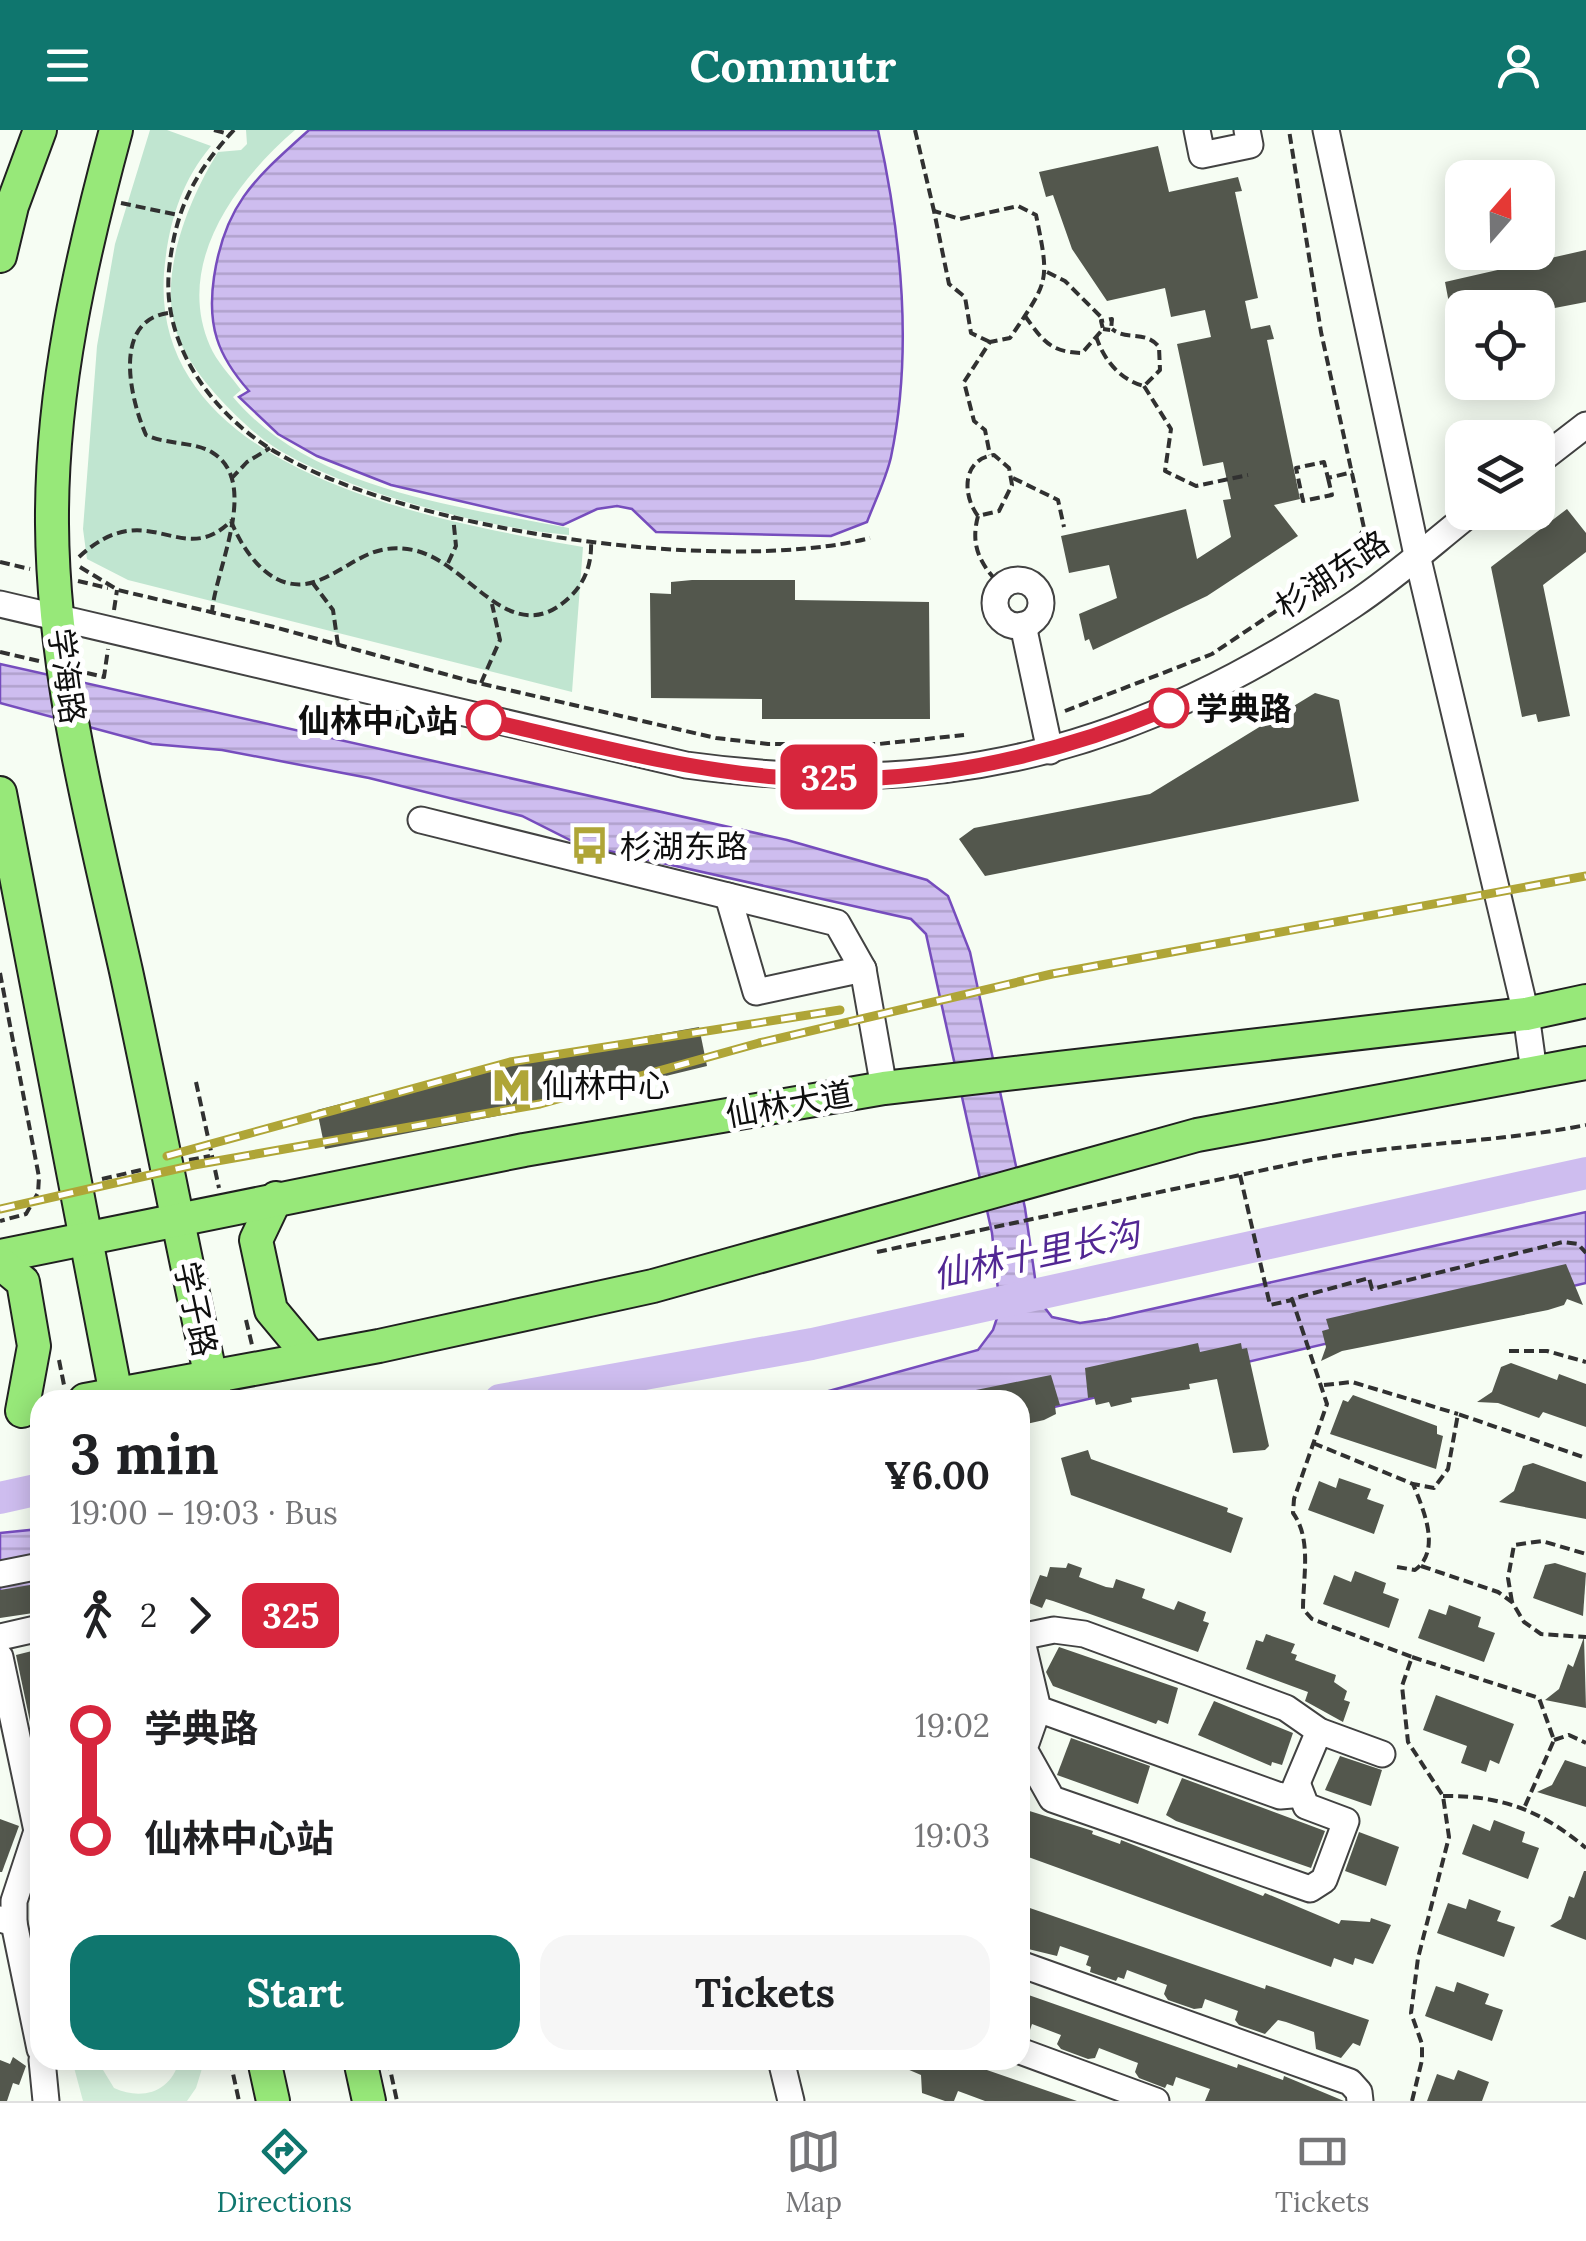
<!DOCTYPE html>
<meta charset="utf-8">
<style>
:root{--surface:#fff;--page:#f6f6f6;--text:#202124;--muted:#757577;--line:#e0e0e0;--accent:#0f766e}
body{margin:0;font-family:Lora,"Noto Sans SC",serif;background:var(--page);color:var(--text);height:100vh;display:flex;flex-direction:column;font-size:38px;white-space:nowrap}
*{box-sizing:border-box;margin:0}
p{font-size:32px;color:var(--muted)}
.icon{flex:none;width:55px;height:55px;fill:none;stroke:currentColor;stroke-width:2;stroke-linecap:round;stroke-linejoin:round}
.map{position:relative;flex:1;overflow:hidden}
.details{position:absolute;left:30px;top:1260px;width:1000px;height:680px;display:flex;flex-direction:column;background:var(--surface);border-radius:30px;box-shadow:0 5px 25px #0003}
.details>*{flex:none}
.badge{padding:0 20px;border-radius:15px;font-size:35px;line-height:65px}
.needle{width:65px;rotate:20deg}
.controls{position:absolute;left:1445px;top:30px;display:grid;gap:20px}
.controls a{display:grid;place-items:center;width:110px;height:110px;border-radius:20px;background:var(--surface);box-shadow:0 5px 25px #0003;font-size:50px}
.map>.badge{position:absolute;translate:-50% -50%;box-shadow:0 0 0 5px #fff}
.legs{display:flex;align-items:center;gap:15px;height:110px;padding:0 40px;font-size:32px}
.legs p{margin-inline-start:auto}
.headline{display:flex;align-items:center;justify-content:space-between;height:170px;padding:0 40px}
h1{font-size:55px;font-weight:700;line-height:75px}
.button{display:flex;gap:20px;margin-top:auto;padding:20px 40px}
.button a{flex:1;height:115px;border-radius:30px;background:var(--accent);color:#fff;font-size:40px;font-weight:700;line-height:115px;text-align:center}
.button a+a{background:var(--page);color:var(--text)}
ul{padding:0 40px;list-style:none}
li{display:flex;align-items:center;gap:35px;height:110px;font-size:38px}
li i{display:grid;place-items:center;width:15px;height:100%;margin:0 12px;background:currentColor}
li i::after{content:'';width:25px;height:25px;margin:-12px;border:8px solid;border-radius:50%;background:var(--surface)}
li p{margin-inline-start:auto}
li:first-child i{background:linear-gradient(#0000 50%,currentColor 0)}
li:last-child i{background:linear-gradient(currentColor 50%,#0000 0)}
header{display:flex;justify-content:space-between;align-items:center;height:130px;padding:0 40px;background:var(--accent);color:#fff;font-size:45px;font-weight:700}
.menu{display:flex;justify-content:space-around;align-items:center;height:140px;border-top:2px solid var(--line);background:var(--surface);font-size:28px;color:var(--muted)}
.menu a{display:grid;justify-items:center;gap:5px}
.menu .selected{color:var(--accent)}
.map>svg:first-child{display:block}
.grass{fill:#c0e5d0}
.pitch{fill:#d1edd9}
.water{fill:url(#water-rules);stroke:#764dbd;stroke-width:2.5}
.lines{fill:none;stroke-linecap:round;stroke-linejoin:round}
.river{stroke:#cebdef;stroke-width:32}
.building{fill:#53574d}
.minor-casing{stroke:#424242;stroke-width:29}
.major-casing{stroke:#202020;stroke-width:36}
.path{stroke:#313131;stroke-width:4;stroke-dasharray:10 5;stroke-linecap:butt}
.minor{stroke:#fff;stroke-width:25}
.major{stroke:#97e879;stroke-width:32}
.rail-casing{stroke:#afa537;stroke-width:9}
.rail{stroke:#fff;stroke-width:5;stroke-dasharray:15;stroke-linecap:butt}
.line-1-casing{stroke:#fff;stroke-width:22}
.line-1{stroke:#d7263d;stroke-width:15}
.stop-1-dot{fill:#fff;stroke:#d7263d;stroke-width:5}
.labels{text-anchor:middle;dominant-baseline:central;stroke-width:10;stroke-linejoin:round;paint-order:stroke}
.street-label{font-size:32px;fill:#0f0f0f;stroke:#fff}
.stop-label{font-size:32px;font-weight:bold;fill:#0f0f0f;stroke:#fff;text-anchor:start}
.poi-label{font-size:32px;fill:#0f0f0f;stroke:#fff;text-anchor:start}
.water-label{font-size:35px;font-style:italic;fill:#522793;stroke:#fff}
</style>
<header><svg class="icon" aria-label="menu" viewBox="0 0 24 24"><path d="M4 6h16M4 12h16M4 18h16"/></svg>Commutr<svg class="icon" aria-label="person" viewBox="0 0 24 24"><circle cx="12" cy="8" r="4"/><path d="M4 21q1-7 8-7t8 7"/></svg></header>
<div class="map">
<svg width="1586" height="1971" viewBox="0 0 1586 1971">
<defs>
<pattern id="water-rules" width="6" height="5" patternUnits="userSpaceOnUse" patternTransform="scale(2.5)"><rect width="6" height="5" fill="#cebdef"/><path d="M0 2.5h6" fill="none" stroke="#b0a1cc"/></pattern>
</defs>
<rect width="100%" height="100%" fill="#f6fdf3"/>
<g class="grass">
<path d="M150,0H167L211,16C180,53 168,96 164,143C150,343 436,391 583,417L572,562L128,450L87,429L83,399L97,216L115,114Z"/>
<path d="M246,0H295C236,51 174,133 210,216C216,231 231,246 241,260L233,267C311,360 456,376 569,398V405C488,399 329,358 264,310C236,288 199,250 183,218C152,158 186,74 218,22L241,20L247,14Z"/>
</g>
<path class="pitch" d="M72,1930H97L114,1958C142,1971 172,1962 179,1930L204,1932L196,1958L187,1971H83Z"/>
<g class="water">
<path d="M309,0H878C901,104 913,222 891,327C886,349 875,371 867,392L831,406L656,402L632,379L617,376L597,379L563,395L391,355L317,326L278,304L239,267L249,261C217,225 207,195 214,147C225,73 256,48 309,0Z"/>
<path d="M0,534L787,710L927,750L948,766L970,822L1025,1078L1038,1169L1052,1187L1080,1193L1107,1189L1586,1082V1153L1020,1285V1270H796L978,1220L993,1200L1000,1179L992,1103L926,804L911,789L578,714L522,686L369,648L222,620L152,614L0,573Z"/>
<path d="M40,1399V1467L0,1470V1403Z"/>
</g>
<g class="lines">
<g class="river">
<path d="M500,1270L812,1214L1586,1043"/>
<path d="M0,1368L40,1359"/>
</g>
</g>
<g class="building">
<path d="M1158,16L1169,62L1238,47L1242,61L1235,62L1258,168L1245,171L1251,199L1270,195L1274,209L1267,210L1300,369L1274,375L1298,406L1207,466L1093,520L1089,509L1085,511L1079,484L1117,468L1109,435L1069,443L1061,406L1186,379L1197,429L1231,407L1223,370L1231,369L1223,332L1203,336L1177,214L1211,207L1205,180L1171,187L1165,158L1107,171L1072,119L1053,65L1046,67L1039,42Z"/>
<path d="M1586,120V172L1539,181L1536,171L1503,178H1462V205H1455L1445,152Z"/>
<path d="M1567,379L1586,403V422L1543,455L1570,586L1538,592L1536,584L1522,587L1491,437Z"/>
<path d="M692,450H795V470L929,472L930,589H762V569L651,568L650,463L671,464V452Z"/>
<path d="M1315,563L1339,570L1359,671L985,746L959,709L974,698L1150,664Z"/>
<path d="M699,897L707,936L513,983L325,1019L317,980L503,932Z"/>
<path d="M1566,1134L1583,1175L1567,1169L1564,1175L1548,1180L1342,1221L1321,1231L1326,1217L1322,1201L1329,1199L1326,1189Z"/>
<path d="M1198,1213L1200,1222L1241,1213L1242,1219L1247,1218L1269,1316L1265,1320L1233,1323L1217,1249L1189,1254L1190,1259L1131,1268L1132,1272L1111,1277L1109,1272L1096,1275L1094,1267L1088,1268L1085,1238Z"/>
<path d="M1511,1233L1557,1250L1559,1244L1586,1254V1297L1543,1282L1539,1288L1498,1273L1477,1272L1492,1262L1501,1237Z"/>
<path d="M1051,1245L1060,1275L1055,1276L1056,1284L1044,1290L1022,1295L1020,1270H961V1263Z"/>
<path d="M1353,1265L1437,1296V1304L1443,1306L1436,1339L1330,1304L1343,1270L1348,1272Z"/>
<path d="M1088,1320L1091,1329L1228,1378L1227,1382L1243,1388L1231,1423L1071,1365L1061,1328Z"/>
<path d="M1533,1333L1586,1352V1389L1499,1372L1514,1361L1523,1336Z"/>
<path d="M1339,1348L1371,1359L1367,1369L1384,1375L1374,1404L1308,1380L1319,1351L1336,1358Z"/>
<path d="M1068,1433L1082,1438L1079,1447L1106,1457L1113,1458L1116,1449L1145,1459L1142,1468L1174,1480L1178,1471L1206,1482L1203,1491L1209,1493L1198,1522L1053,1471L1046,1469L1042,1478L1029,1473L1040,1445L1047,1447L1050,1437L1066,1438Z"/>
<path d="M1555,1433L1586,1443L1583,1486L1533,1468L1545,1435Z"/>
<path d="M1355,1441L1386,1453L1383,1463L1399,1469L1389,1498L1323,1474L1334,1445L1351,1452Z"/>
<path d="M30,1455L40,1482L0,1488V1460Z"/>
<path d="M1449,1475L1481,1487L1478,1497L1495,1503L1484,1532L1418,1508L1429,1479L1446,1485Z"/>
<path d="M1266,1504L1295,1514L1291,1523L1297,1525L1295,1530L1336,1545L1334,1552L1347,1561L1344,1570L1350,1572L1343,1592L1305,1571L1308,1562L1246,1539L1256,1510L1263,1512Z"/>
<path d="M1584,1507L1586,1578L1545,1570L1559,1559L1568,1534L1573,1537Z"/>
<path d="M1059,1517L1178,1558L1168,1594L1158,1590L1156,1594L1053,1556L1046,1542Z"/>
<path d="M40,1519V1630H38L16,1525Z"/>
<path d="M1436,1565L1514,1594L1499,1634L1490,1630L1486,1642L1461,1633L1467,1616L1423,1600Z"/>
<path d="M1214,1571L1293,1603L1282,1635L1272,1632L1271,1636L1198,1605Z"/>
<path d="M1071,1608L1150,1636L1138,1674L1057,1645Z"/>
<path d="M1340,1626L1382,1640L1371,1676L1325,1660Z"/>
<path d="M1565,1630L1586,1637V1677L1537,1662L1552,1655Z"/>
<path d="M1182,1648L1325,1701L1311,1738L1176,1691L1166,1685Z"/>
<path d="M1020,1678L1093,1701L1092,1704L1120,1714L1121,1710L1263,1766L1265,1763L1339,1794L1341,1790L1370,1792L1371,1788L1391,1795L1373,1834L1355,1828L1353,1835L1334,1828L1331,1837L1020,1724Z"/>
<path d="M0,1689L19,1696L2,1742H0Z"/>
<path d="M1494,1690L1525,1702L1522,1712L1539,1718L1528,1749L1462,1724L1473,1694L1490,1701Z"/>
<path d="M1359,1702L1399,1717L1386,1756L1345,1741Z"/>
<path d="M1584,1741H1586V1810L1550,1796L1561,1789L1569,1766L1574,1768Z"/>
<path d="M1469,1769L1501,1781L1497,1791L1515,1797L1504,1827L1437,1803L1448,1773L1466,1779Z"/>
<path d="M1024,1776L1265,1859L1266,1855L1369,1890L1360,1916L1353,1913L1341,1928L1316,1919L1314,1902L1286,1892L1278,1890L1265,1904L1239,1895L1235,1890L1238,1881L1205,1869L1202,1878L1194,1879L1168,1870L1164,1864L1167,1855L1127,1840L1124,1849L1118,1847L1116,1851L1090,1842L1091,1837L1086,1835L1089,1826L1060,1816L1057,1826L1020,1817Z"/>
<path d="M1457,1852L1489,1864L1485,1874L1503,1880L1492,1911L1425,1886L1436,1856L1454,1862Z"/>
<path d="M1020,1862L1237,1938L1238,1934L1283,1950L1284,1946L1344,1971H1205L1210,1959L1176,1947L1173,1956L1167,1954L1165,1958L1139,1948L1135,1942L1138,1933L1130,1930L1099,1918L1095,1928L1088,1929L1061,1919L1057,1914L1061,1905L1032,1894L1028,1906L1020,1905Z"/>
<path d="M13,1927L26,1936L19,1955L13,1953L7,1971H0V1930L10,1934Z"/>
<path d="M886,1930H958L1077,1971H985L958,1961L954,1971H945L922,1963L921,1945Z"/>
<path d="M1458,1940L1489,1952L1482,1971H1427L1437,1944L1454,1950Z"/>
</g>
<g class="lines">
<defs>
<g id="minor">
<path d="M1197,0L1202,25L1250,15L1247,0"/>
<path d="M1326,0L1417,425L1526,884L1534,942"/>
<path d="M1538,332L1586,295"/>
<circle cx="1018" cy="473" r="23"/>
<path d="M0,474L686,635C946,671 1135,621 1353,475C1394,448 1433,413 1472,382"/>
<path d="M1023,495L1050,621"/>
<path d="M421,690L837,793L863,839L884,958"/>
<path d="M728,766L756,862L863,839"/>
<path d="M0,1444L40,1436"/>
<path d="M0,1507L40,1498"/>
<path d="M1020,1507L1054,1500L1084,1504L1286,1578L1319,1601L1382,1624"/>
<path d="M1021,1507L1038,1579L1280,1666L1292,1665L1319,1601"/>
<path d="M0,1527L37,1701L14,1771V1793"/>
<path d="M1038,1579L1024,1619L1052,1669L1310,1759L1324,1750L1346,1691L1306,1676L1299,1658"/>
<path d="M0,1789L14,1793L40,1919"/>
<path d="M1020,1834L1350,1952L1359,1962L1360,1971"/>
<path d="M1020,1921L1156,1971"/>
<path d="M42,1930L46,1971"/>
<path d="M781,1930L791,1971"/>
</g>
<g id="major">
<path d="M116,0C81,129 51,260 52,394C53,545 93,694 126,841C157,984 184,1127 216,1270"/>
<path d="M0,126L12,76L40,0"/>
<path d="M0,663L117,1270"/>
<path d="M276,1068L256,1110L271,1180L311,1228"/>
<path d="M0,1126L524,1020L884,958L1526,884L1586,871"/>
<path d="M0,1133L23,1152L34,1216L22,1281"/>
<path d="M85,1270L379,1216L653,1156L1197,1005L1586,933"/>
<path d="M264,1930L273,1971"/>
<path d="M360,1930L369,1971"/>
</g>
</defs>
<use href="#minor" class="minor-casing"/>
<use href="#major" class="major-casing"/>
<g class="path">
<path d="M214,0L229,4"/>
<path d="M234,0C194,43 175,80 169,140C162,211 207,277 266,316C394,400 723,446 870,408"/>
<path d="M915,0L934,81"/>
<path d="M121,73L178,85"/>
<path d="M1047,142L1065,151L1103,189"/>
<path d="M168,183C111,191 131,271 146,305C167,315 194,311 213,323C261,353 214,442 212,483"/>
<path d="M1025,186C1043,211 1050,222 1082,223L1103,199L1101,191L1112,189L1111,200L1103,199"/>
<path d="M1096,206C1103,229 1120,250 1144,256L1160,240L1159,217C1146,200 1127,211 1112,199"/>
<path d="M990,212L971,203L965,167L949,154L934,81L960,89L1018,76L1036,85C1050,153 1049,150 1010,208L990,212L964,252L974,291L985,300L990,325"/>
<path d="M1144,256L1171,299L1165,341L1196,356L1248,345"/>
<path d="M1013,348L1058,370L1064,397"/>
<path d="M1328,348L1332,365L1303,371L1296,338L1324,332L1328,348L1353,342"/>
<path d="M231,349L247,332L270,318"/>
<path d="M978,386C962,365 962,329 994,325L1009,338L1012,355L999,381L978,386C970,416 980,434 1001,456"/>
<path d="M79,427C148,363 181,441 231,391C245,426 277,470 322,449C356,434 372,412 413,420C470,431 510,525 571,466C586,451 592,432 591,411"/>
<path d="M0,432L30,439"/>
<path d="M448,433L456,416L453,386"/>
<path d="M80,437L118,460L274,497L470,551L716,608L768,614H879L964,605"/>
<path d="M78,451L108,458"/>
<path d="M312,452L333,480L338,515"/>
<path d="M114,480L117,460"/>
<path d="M0,522L39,531"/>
<path d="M87,543L104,547L108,519"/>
<path d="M481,553L500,510L492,474"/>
<path d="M1065,581L1212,524L1343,436L1364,398L1321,202L1289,0"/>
<path d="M0,843L39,1047L38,1063L26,1084L0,1091"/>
<path d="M196,952L219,1058"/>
<path d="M189,1030L210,1026"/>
<path d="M1240,1045L1270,1175L1292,1170"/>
<path d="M102,1049L141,1040"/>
<path d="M877,1122L1311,1030C1402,1013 1495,1013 1586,995"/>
<path d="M246,1190L252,1215"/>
<path d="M1509,1221H1547L1586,1232"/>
<path d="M59,1230L64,1255"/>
<path d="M1324,1255L1352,1252L1458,1284"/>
<path d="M1313,1313L1413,1354L1434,1358L1448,1339L1458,1284L1586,1328"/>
<path d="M1421,1436L1498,1462L1512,1472L1524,1492L1541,1504L1586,1507"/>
<path d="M1397,1437L1415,1440C1442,1420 1423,1379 1413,1354"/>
<path d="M1512,1472L1508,1448L1514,1415L1542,1411L1586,1424"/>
<path d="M1412,1527L1539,1568L1554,1610L1525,1676"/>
<path d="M1554,1610L1569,1605L1586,1613"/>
<path d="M1443,1666C1501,1665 1542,1681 1586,1718"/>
<path d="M230,1930L239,1971"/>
<path d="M388,1930L397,1971"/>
<path d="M1412,1971L1422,1930V1914L1411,1883L1418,1828L1449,1707L1443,1666L1408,1612L1402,1556L1412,1527L1312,1489L1303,1479C1303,1447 1312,1409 1293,1383L1294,1369L1327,1274L1292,1169L1369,1148L1372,1159L1563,1112L1578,1114L1586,1123"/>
</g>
<use href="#minor" class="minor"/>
<use href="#major" class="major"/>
<defs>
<g id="rail">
<path d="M167,1026L510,932L840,880"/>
<path d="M0,1079L194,1035L540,974L759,913L1052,844L1586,746"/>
</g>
</defs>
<use href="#rail" class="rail-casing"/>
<use href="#rail" class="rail"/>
</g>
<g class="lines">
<defs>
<path id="line-1" d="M486,590C581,612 679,639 776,647C911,658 1045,629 1169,578"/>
</defs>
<use href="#line-1" class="line-1-casing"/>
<use href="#line-1" class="line-1"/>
</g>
<defs>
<symbol id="bus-bare" viewBox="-9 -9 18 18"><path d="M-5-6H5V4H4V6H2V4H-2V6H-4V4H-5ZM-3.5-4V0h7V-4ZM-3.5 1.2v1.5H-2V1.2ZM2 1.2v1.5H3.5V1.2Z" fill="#afa537" stroke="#fff" stroke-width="2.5" paint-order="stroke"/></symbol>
<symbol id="metro-bare" viewBox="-9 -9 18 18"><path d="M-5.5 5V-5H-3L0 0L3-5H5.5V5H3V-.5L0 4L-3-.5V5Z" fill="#afa537" stroke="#fff" stroke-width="2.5" paint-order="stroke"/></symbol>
</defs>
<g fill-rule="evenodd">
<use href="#bus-bare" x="562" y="688" width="55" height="55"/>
<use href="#metro-bare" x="484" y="928" width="55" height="55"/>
</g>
<g class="stop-1-dot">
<circle cx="1169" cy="578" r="18"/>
<circle cx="486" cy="590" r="18"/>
</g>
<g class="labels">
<g class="street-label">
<text transform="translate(1332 444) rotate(-34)">杉湖东路</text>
<text transform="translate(67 546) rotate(82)">学海路</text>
<text transform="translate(789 974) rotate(-10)">仙林大道</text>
<text transform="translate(196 1179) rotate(78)">学子路</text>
</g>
<g class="stop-label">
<text x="1196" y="578">学典路</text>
<text x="458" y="590" text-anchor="end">仙林中心站</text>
</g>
<g class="poi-label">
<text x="620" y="716">杉湖东路</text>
<text x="542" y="955">仙林中心</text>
</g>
<g class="water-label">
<text transform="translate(1036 1124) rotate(-12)">仙林十里长沟</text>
</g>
</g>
</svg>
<div class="controls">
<a><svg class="needle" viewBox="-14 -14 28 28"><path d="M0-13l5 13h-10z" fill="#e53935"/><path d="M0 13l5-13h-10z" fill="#757577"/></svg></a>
<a><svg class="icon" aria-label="locate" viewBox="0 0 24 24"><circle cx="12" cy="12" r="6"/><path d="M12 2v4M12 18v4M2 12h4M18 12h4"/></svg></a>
<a><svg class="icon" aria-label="layers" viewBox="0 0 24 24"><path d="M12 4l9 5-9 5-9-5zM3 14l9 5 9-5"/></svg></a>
</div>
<b class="badge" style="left:829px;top:647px;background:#d7263d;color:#fff">325</b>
<section class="details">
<div class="headline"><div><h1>3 min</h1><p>19:00 – 19:03 · Bus</p></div><b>¥6.00</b></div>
<div class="legs"><svg class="icon" aria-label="walk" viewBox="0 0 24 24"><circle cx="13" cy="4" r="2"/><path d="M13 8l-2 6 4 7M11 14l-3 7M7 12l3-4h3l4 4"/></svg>2<svg class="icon" aria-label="forward" viewBox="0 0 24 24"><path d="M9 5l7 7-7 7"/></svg><b class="badge" style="background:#d7263d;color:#fff">325</b></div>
<ul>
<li><i style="color:#d7263d"></i><b>学典路</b><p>19:02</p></li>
<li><i style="color:#d7263d"></i><b>仙林中心站</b><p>19:03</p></li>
</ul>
<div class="button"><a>Start</a><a>Tickets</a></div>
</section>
</div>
<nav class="menu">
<a class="selected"><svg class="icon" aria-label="directions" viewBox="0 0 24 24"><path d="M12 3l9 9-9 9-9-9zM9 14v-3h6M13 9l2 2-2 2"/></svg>Directions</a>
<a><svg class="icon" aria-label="map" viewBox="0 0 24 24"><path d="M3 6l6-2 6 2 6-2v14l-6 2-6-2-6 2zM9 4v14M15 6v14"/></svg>Map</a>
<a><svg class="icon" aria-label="tickets" viewBox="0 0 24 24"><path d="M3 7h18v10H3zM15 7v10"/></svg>Tickets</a>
</nav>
